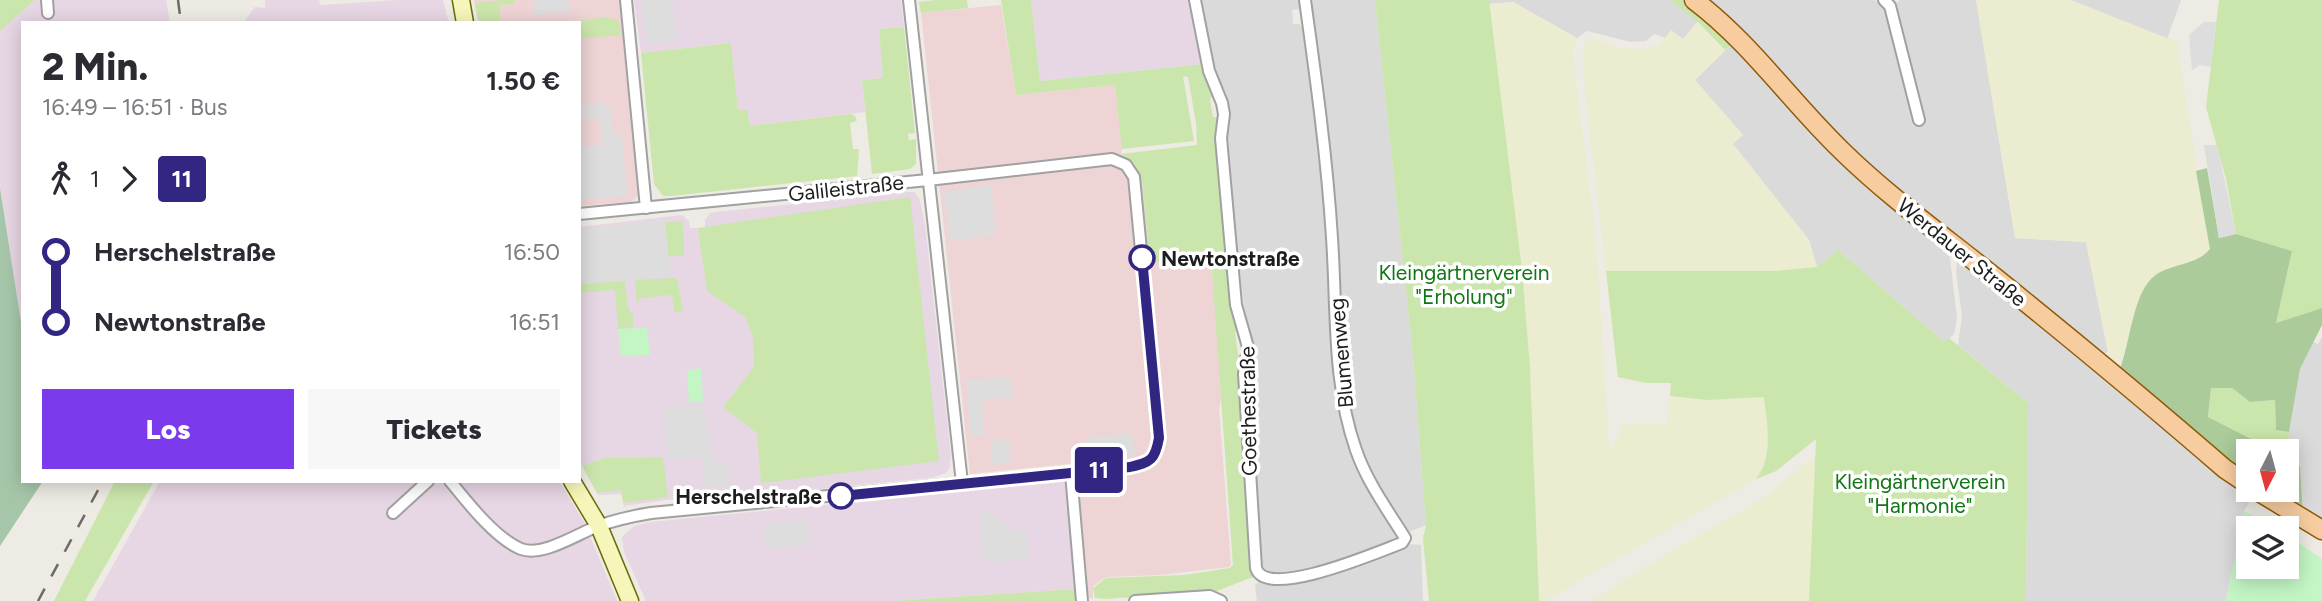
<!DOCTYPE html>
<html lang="de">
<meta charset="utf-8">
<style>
:root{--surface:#fff;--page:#f7f7f7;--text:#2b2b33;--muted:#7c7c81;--accent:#7c3aed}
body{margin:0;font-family:Figtree,sans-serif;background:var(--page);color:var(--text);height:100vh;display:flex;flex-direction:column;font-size:26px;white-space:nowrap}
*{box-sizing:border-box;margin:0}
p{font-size:23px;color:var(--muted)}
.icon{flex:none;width:38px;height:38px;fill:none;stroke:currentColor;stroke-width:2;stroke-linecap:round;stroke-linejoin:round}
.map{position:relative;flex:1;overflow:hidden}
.sheet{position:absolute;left:21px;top:21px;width:560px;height:462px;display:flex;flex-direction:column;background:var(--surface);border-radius:0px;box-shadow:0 4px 18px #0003}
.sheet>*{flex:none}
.badge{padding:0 14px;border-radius:5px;font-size:24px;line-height:46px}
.needle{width:46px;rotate:186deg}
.buttons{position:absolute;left:2236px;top:439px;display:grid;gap:14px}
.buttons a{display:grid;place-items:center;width:63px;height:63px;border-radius:0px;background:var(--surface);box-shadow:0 4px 18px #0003;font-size:35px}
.map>.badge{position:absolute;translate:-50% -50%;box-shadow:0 0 0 4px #fff}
.legs{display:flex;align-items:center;gap:10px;height:77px;padding:0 21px;font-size:23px}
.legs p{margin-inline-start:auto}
.summary{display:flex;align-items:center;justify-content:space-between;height:119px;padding:0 21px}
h1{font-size:38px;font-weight:800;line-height:52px}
.primary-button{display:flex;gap:14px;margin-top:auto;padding:14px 21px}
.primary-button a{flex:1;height:80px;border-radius:0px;background:var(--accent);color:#fff;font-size:28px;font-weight:800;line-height:80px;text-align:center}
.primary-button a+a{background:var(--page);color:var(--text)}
ul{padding:0 21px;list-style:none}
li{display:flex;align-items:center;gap:24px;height:70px;font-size:26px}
li i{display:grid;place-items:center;width:10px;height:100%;margin:0 9px;background:currentColor}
li i::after{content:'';width:18px;height:18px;margin:-9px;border:5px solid;border-radius:50%;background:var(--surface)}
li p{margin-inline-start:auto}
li:first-child i{background:linear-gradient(#0000 50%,currentColor 0)}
li:last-child i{background:linear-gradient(currentColor 50%,#0000 0)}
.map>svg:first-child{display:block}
.residential{fill:#dbdada}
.commercial{fill:#eed4d4}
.industrial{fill:#e7d6e4}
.farmland{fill:#ebecd0}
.grass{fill:#cbe6ac}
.forest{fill:#abcb9b}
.cemetery{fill:#a6c6a9}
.park{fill:#c3f6c4}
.parking{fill:#ddd}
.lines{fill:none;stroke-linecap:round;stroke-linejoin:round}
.street-casing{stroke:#a1a1a1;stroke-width:14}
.secondary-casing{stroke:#696e0b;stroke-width:19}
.primary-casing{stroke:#8f5b08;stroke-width:21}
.street{stroke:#fff;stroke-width:10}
.secondary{stroke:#f6f6ba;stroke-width:16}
.primary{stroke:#f7cda0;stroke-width:18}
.rail{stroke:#6b6b6b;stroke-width:2.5;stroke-dasharray:14 14;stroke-linecap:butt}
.line-1-casing{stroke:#fff;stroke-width:16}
.line-1{stroke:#312783;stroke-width:10}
.stop-1-dot{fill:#fff;stroke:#312783;stroke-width:3.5}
.labels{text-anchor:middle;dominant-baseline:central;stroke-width:7;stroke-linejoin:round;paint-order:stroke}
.street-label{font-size:21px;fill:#1d1d1d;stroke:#fff}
.stop-label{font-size:21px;font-weight:bold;fill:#1d1d1d;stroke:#fff;text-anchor:start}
.park-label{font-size:21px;fill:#117614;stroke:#fff}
</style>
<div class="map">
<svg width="2322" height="601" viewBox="0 0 2322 601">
<rect width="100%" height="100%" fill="#eeeae4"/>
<g class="residential">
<path d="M1202,0H1299V9L1292,10L1293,24H1299L1306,31L1320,135L1349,444L1357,466L1399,538L1315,569L1289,573H1264L1261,569L1247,384L1253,342L1244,308L1226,136L1227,112L1225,94L1214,68Z"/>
<path d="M1311,0H1375L1413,355L1426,525L1409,532L1376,486L1350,416L1343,359L1336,203Z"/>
<path d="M1489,0H1682L1703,15L1683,39L1671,31L1665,38L1654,34L1646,41L1631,42L1587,31L1577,38L1513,2L1489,4Z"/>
<path d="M1704,0H1875L1886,12L1900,0H1976L2015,238L2086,242L2108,352L2103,354L1845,147Z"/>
<path d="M2071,0H2181L2167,39Z"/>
<path d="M1732,44L1949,250L1957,318L1954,334L1945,343L1838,250L1817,267L1809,240L1733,144L1743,135L1695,80Z"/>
<path d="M1964,261L2206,464L2251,495V499L2244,511L2226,601H2026L2028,403L1958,345L1962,316L1956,272L1957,262Z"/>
<path d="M2322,337V524L2303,514L2300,466L2288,458L2289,432L2300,369L2313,342L2318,344Z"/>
<path d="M1408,544L1421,545L1423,601H1257L1255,585L1260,581L1283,585L1302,581Z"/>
</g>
<g class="commercial">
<path d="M474,0H619L639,195L631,202L579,206V23H478Z"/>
<path d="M1001,5L1016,95L1116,85L1122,149L1121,154L1135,164L1142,181L1150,261L1211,256L1218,340L1221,400L1219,409L1231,565L1229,567L1160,575L1106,577L1093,586V599L1088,597L1077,463L970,474L921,13Z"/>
</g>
<g class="industrial">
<path d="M35,0H166L170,23H23V335L0,188V31Z"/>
<path d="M265,0H319L320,5L400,0H443L449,23H243L255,7L265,8Z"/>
<path d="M634,0H901L904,27L879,29L883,78L862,80L865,112L750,126L738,111L731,43L641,53Z"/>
<path d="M1031,0H1192L1204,64L1040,81Z"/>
<path d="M908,192H914L919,198L925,225L951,456L949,469L946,473L931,478L898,481L721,499L666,500L624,506L622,494L598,495L579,460V227L682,215L689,221L690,228H705V220L710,213L716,212Z"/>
<path d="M160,481H559L584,522L617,601H93Z"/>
<path d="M1067,481L1076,589L892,601H646L624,552L622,537L634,526L651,522Z"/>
</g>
<g class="farmland">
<path d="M1976,0H2071L2177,42L2210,249L2202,258L2159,273L2151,278L2140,300L2122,362L2112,361L2108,352L2086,242L2015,238Z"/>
<path d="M1513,2L1577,38L1573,48L1575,74L1596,240L1609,450L1617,438L1622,424H1666L1670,396L1707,400L1764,397L1768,438L1765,469L1756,479L1545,601H1539L1530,368L1522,270L1489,4Z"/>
<path d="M1698,22L1725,50L1695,80L1743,135L1733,144L1809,240L1817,267L1776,271H1606L1583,73V50L1585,43L1591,40H1600L1619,48L1646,49L1660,44L1671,30L1683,39Z"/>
<path d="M1815,457L1809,601H1593L1648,565L1756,503Z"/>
</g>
<g class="grass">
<path d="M0,0H35L0,31Z"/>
<path d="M502,0H518L513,1L514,4L499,5L501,23H479L475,3Z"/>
<path d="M936,0H967L968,8L921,13L919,2Z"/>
<path d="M1001,0H1031L1040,81L1204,64L1214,91L1210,100L1213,117H1220L1241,329L1235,332L1238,355L1245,354L1241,361L1239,382L1250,556L1255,576L1217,591L1105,599L1095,598L1093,588L1106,578L1184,575L1230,568L1233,565L1211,257L1150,262L1142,181L1135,164L1121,154L1197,145L1196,123L1188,77L1183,76L1194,141L1122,149L1115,85L1016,95Z"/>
<path d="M1375,0H1489L1522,270L1530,368L1539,601H1429L1423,539L1426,525L1413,355Z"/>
<path d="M1670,0H1682L1703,15L1732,44L1725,50L1698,22Z"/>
<path d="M2219,0H2322V308L2276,323L2292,251L2236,234L2226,179L2206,107Z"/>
<path d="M606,17L619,21L621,35L579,39V23L577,21Z"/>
<path d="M904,27L915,133L908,134L909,140L916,139V164L910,169L872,174L862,80L883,78L879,29Z"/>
<path d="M731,43L738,110H747L750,126L851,114L855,116L857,121L850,123L853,149H859L857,176L671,196H663L654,184L641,53Z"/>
<path d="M910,197L939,461L761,483L757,433L723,407L754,367L753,337L745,317L707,291L698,228Z"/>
<path d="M683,221L684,255L662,258L658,223Z"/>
<path d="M1838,250L1944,342L1949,338L2028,403L2026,601H1809L1816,439L1776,471L1756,479C1774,457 1767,424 1764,397L1707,400L1670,396L1671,383H1646L1618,377L1606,271H1776L1817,267Z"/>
<path d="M677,278L683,311L674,312L672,295L641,298L637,303L635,280Z"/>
<path d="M625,281L628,308L633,315V327L618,329L615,290L579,293V284Z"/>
<path d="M2211,388H2232L2250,402L2275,400L2276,430L2289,432L2287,458V452L2275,451L2208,417Z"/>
<path d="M663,457L668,497L623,503L621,490L597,493L582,466L605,458Z"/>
<path d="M115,481H154L85,601H54Z"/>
<path d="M1076,589L1077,601H892Z"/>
</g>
<g class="forest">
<path d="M2207,168L2219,238L2236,234L2292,251L2276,323L2322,308V325L2300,369L2289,432L2276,430L2275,400L2250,402L2232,388H2211L2208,417L2275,451L2249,452V482L2119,371C2130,346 2132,297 2152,278C2168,263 2195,267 2210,249L2196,171Z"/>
<path d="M2287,458L2300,466L2303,514L2261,490H2287Z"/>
</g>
<path class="cemetery" d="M0,188L23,335V481H43L0,546Z"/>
<g class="park">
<path d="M647,328L650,355L621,356L618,329Z"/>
<path d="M701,368L703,401L689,403L687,371Z"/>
<path d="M2244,511L2276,528H2249V567H2287V535L2322,559V601H2226Z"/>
</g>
<g class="parking">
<path d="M533,0H569L570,12L534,15Z"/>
<path d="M641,0H672L676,40L646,44Z"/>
<path d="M2204,22H2216L2211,67L2200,65L2192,70L2189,35Z"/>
<path d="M605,102L606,109L611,108L613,135L621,134L628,196L579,199V147L603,145L600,118L579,120V105Z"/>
<path d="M2204,145H2217L2236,234L2219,238Z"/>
<path d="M991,185L996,235L950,241L944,194L948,191Z"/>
<path d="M665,220L671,277L579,284V229Z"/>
<path d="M1010,377L1012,397L985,399L982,405L985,435L971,437L966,380Z"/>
<path d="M703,405L714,461L728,462L731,488L705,487L700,457L668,460L663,408Z"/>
<path d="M1132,433L1135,455L1089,459L1087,437Z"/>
<path d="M1009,439L1011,463L993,465L991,441Z"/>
<path d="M990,512L1011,529L1026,533L1029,560L984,562L980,514Z"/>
<path d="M807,520L810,545L766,549L763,525Z"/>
</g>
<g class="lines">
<defs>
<g id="street">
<path d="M47,0L48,13"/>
<path d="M626,0L646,208"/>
<path d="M909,0L962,483"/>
<path d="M1195,0L1209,71L1222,103L1224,114L1221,138L1236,305L1248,347L1244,374L1256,568C1265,601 1380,551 1402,543L1405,538C1387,509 1367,482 1356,450C1332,382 1337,309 1332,238C1327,158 1316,79 1305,0"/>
<path d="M1884,0L1890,6L1919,120"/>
<path d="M1071,473L1082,601"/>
<path d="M450,481C467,502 496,539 521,549C543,557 577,534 598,526C615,520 633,516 651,513L1130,467C1151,462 1156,460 1159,438L1134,177L1126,165L1112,159L928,180L579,214"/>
<path d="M393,513L428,481"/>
<path d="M1135,601L1210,596L1221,601"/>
</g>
<g id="secondary">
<path d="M461,0L465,23"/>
<path d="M572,481L599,526L630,601"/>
</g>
<g id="primary">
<path d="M1694,0C1751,43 1791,102 1842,151C1890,198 1945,237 1997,279C2074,341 2150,404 2225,469L2249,485"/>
<path d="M2256,490L2322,530"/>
</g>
</defs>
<use href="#street" class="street-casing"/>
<use href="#secondary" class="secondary-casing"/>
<use href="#primary" class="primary-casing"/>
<use href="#street" class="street"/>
<use href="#secondary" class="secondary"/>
<use href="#primary" class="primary"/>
<g class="rail">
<path d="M178,0L181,23"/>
<path d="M38,601L103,481"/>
</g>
</g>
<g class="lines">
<defs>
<path id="line-1" d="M841,496L1130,467C1151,462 1155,460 1159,438L1142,258"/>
</defs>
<use href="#line-1" class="line-1-casing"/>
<use href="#line-1" class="line-1"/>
</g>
<g class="stop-1-dot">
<circle cx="1142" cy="258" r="12"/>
<circle cx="841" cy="496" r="12"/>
</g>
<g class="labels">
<g class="street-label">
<text transform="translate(846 188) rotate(-6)">Galileistraße</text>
<text transform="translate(1962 252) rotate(39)">Werdauer Straße</text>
<text transform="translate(1341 353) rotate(-95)">Blumenweg</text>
<text transform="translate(1248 411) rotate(-91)">Goethestraße</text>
</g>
<g class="stop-label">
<text x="1161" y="258">Newtonstraße</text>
<text x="822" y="496" text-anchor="end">Herschelstraße</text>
</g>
<g class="park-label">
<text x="1464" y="272">Kleingärtnerverein<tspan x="1464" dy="24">"Erholung"</tspan></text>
<text x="1920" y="481">Kleingärtnerverein<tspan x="1920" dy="24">"Harmonie"</tspan></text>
</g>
</g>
</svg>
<div class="buttons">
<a><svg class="needle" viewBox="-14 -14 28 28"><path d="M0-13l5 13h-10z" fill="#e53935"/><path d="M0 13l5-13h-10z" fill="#7c7c81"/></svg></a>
<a><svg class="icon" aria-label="layers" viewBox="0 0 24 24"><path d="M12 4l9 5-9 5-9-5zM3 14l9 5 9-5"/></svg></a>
</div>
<b class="badge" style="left:1099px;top:470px;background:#312783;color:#fff">11</b>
<section class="sheet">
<div class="summary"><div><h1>2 Min.</h1><p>16:49 – 16:51 · Bus</p></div><b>1.50 €</b></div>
<div class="legs"><svg class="icon" aria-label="walk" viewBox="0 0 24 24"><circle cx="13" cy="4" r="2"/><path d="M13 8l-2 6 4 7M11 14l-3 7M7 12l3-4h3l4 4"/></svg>1<svg class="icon" aria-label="forward" viewBox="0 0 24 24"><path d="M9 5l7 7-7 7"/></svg><b class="badge" style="background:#312783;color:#fff">11</b></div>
<ul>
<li><i style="color:#312783"></i><b>Herschelstraße</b><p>16:50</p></li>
<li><i style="color:#312783"></i><b>Newtonstraße</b><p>16:51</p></li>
</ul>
<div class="primary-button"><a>Los</a><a>Tickets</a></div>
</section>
</div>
